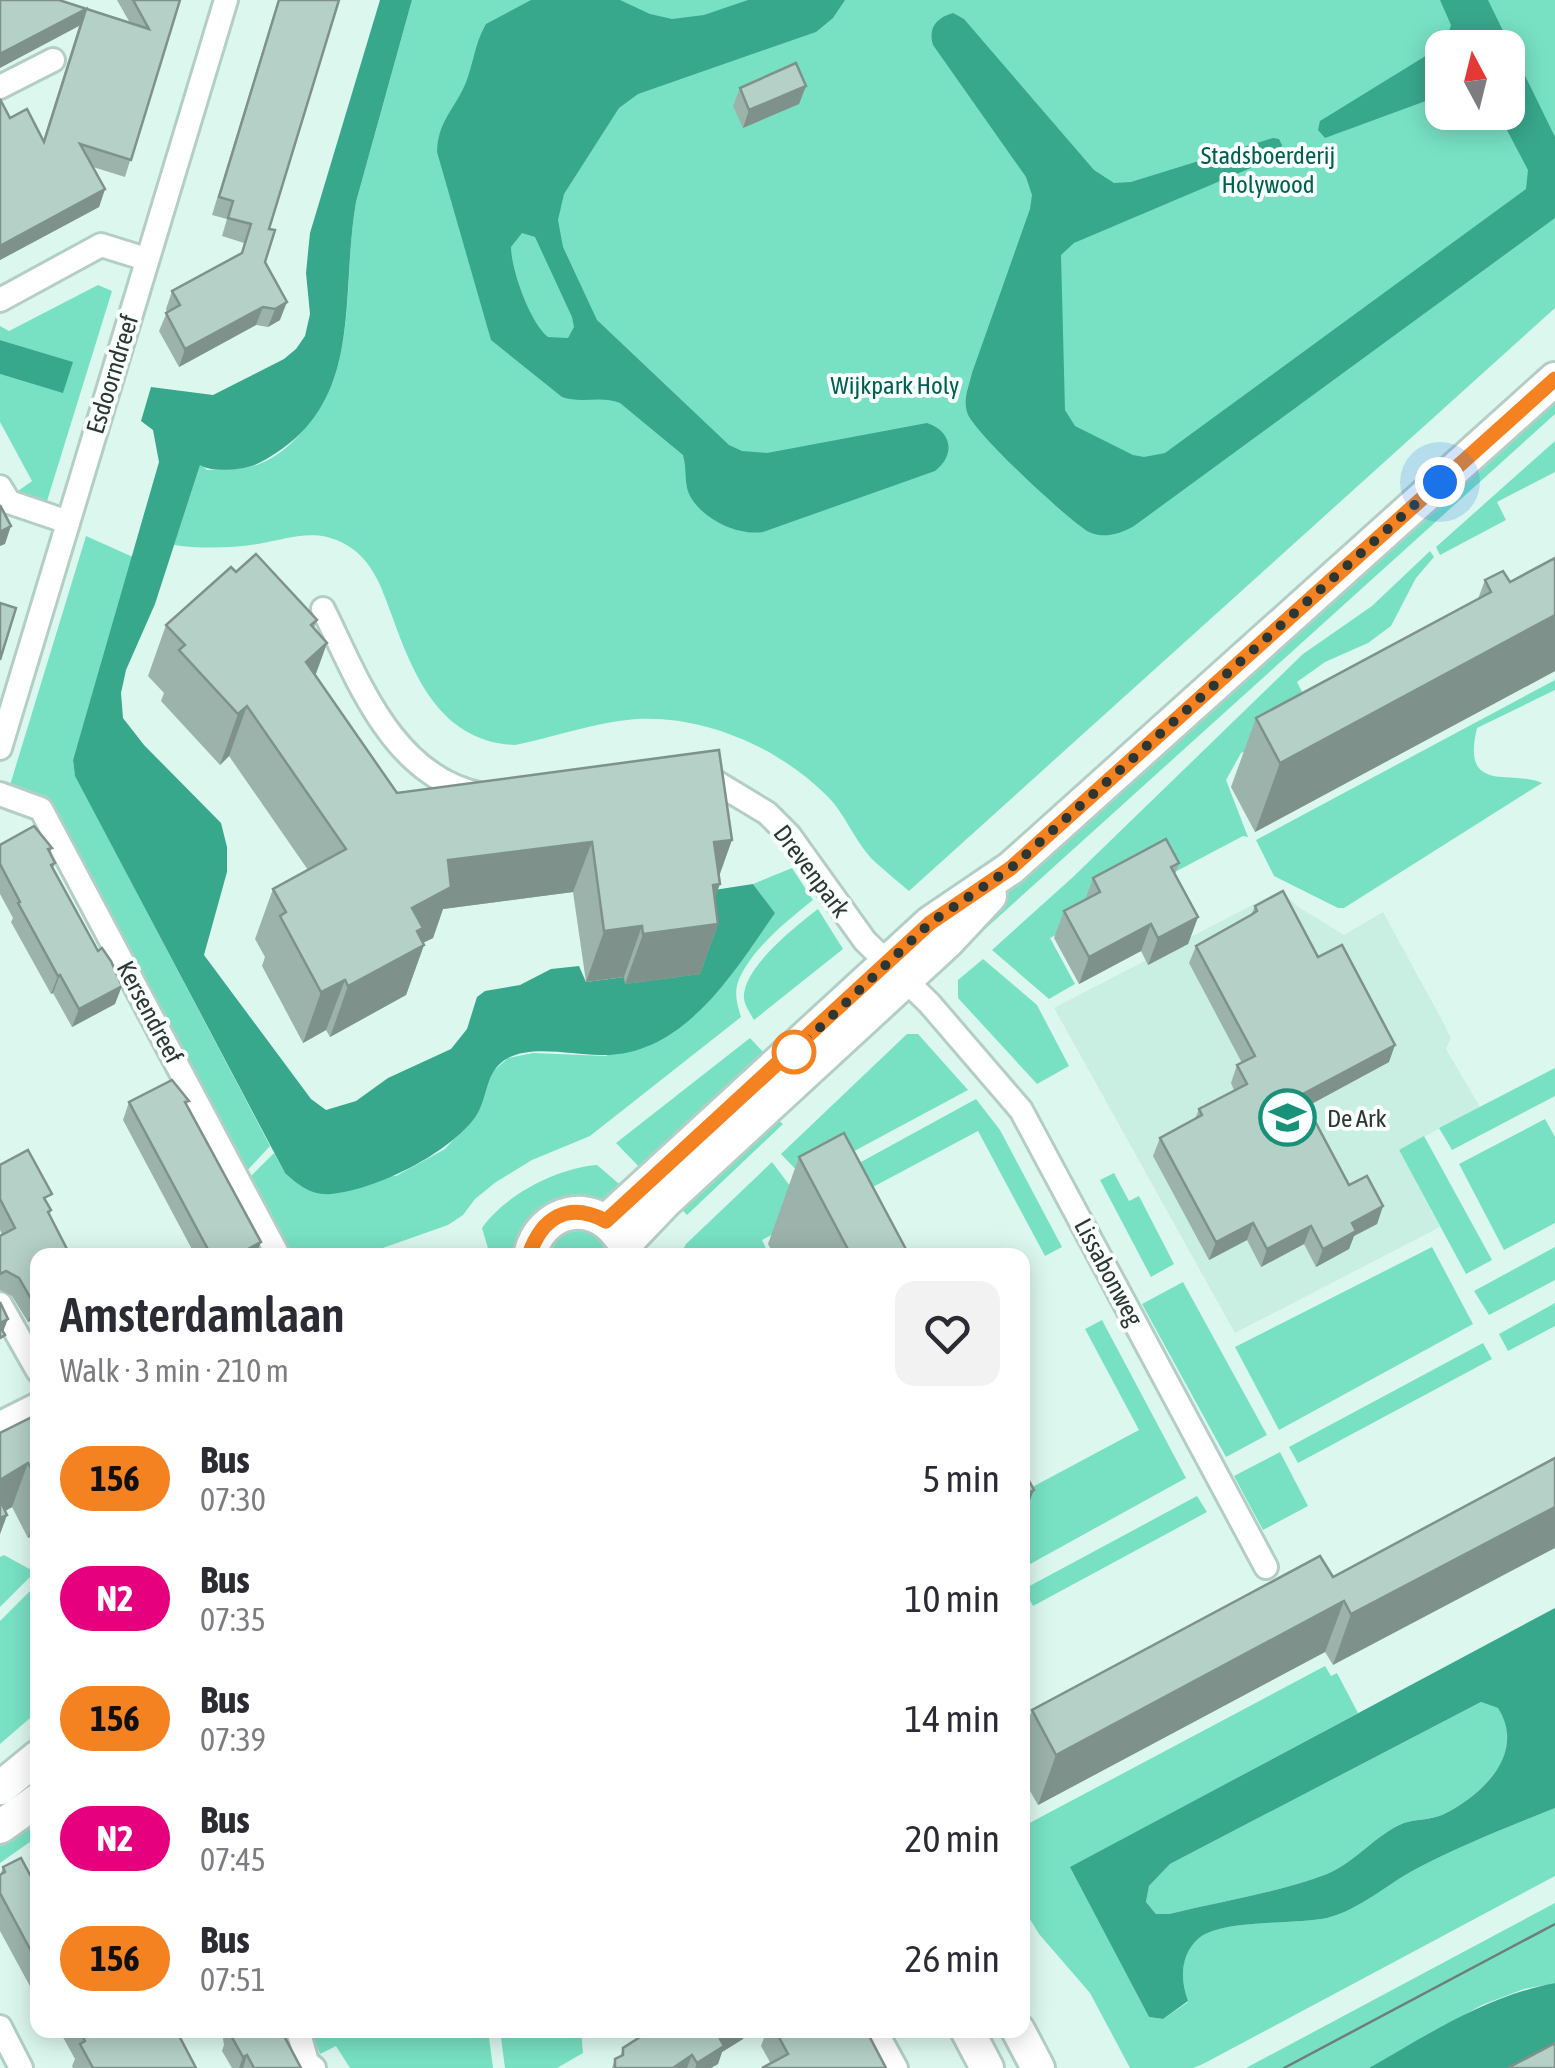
<!DOCTYPE html>
<meta charset="utf-8">
<style>
:root{--surface:#fff;--page:#f2f2f3;--text:#2b2b33;--muted:#7c7c81}
body{margin:0;font-family:"Asap Condensed",sans-serif;background:var(--page);color:var(--text);height:100vh;display:flex;flex-direction:column;font-size:38px;white-space:nowrap}
*{box-sizing:border-box;margin:0}
p{font-size:32px;color:var(--muted)}
.icon{flex:none;width:55px;height:55px;fill:none;stroke:currentColor;stroke-width:2;stroke-linecap:round;stroke-linejoin:round}
.map{position:relative;flex:1;overflow:hidden}
.sheet{position:absolute;left:30px;top:1248px;width:1000px;height:790px;display:flex;flex-direction:column;background:var(--surface);border-radius:20px;box-shadow:0 5px 25px #0003}
.sheet>*{flex:none}
.badge{padding:0 20px;border-radius:32px;font-size:35px;line-height:65px}
.needle{width:65px;rotate:353deg}
.buttons{position:absolute;left:1425px;top:30px;display:grid;gap:20px}
.buttons a{display:grid;place-items:center;width:100px;height:100px;border-radius:20px;background:var(--surface);box-shadow:0 5px 25px #0003;font-size:50px}
.you{position:absolute;width:50px;height:50px;margin:-25px;border:8px solid #fff;border-radius:50%;background:#1a73e8;box-shadow:0 0 0 15px #1a73e833}
.map>.badge{position:absolute;translate:-50% -50%;box-shadow:0 0 0 5px #fff}
.round{display:grid;place-items:center;flex:none;width:105px;height:105px;border-radius:20px;background:var(--page)}
.overview{display:flex;align-items:center;justify-content:space-between;height:170px;padding:0 30px}
h1{font-size:48px;font-weight:600;line-height:75px}
ul{padding:0;list-style:none}
li{display:flex;align-items:center;gap:30px;height:120px;padding:0 30px}
li div{flex:1}
li b{display:block;font-size:38px}
li em{font-style:normal}
li .badge{min-width:110px;font-weight:700;text-align:center}
.map>svg:first-child{display:block}
.built{fill:#c9eee2}
.green{fill:#78e1c4;fill-rule:evenodd}
.water{fill:#38a88d;fill-rule:evenodd}
.lines{fill:none;stroke-linecap:round;stroke-linejoin:round}
.street-casing{stroke:#b3cec5;stroke-width:28}
.secondary-casing{stroke:#b3cec5;stroke-width:38}
.street{stroke:#fff;stroke-width:22}
.secondary{stroke:#fff;stroke-width:32}
.tram{stroke:#6d7f78;stroke-width:2.5}
.wall{fill:#9bb3ab}
.shaded-wall{fill:#7e928b}
.building{fill:#b4d0c7;stroke:#7e928b;stroke-width:2.5}
.line-casing{stroke:#fff;stroke-width:22}
.line{stroke:#f58220;stroke-width:15}
.walk{stroke:#2c3733;stroke-width:10;stroke-dasharray:0 18}
.stop-dot{fill:#fff;stroke:#f58220;stroke-width:5}
.labels{text-anchor:middle;dominant-baseline:central;stroke-width:8;stroke-linejoin:round;paint-order:stroke}
.park-label{font-size:25px;fill:#01604d;stroke:#f9fffd}
.street-label{font-size:25px;fill:#2c3733;stroke:#f9fffd}
.poi-label{font-size:25px;fill:#2c3733;stroke:#f9fffd;text-anchor:start}
</style>
<div class="map">
<svg width="1555" height="2068" viewBox="0 0 1555 2068">
<rect width="100%" height="100%" fill="#dcf8ee"/>
<path class="built" d="M1281,890L1297,906L1344,935L1383,912L1443,1022L1451,1038L1446,1049L1480,1107L1399,1150L1440,1227L1235,1333L1054,1008Z"/>
<g class="green">
<path d="M412,0H1555V308L909,891C897,881 885,871 874,861C854,841 845,812 824,793C776,746 702,715 636,719C595,722 555,737 515,745C441,742 414,677 392,616C381,586 372,557 341,542C313,528 286,539 258,544C231,548 201,549 174,545L200,464L207,470C221,469 240,470 253,466C275,460 295,442 308,424C360,353 342,283 356,202ZM1442,48H1508V112H1442Z"/>
<path d="M98,285L112,291L47,501L18,491L32,481L0,422V374L63,392L72,362L0,340V326L9,331Z"/>
<path d="M1555,396V414L964,948L1004,894Z"/>
<path d="M1555,441V472L1497,502L1506,520L1440,555L1436,547Z"/>
<path d="M86,536L133,557L73,760L75,775L270,1146L244,1174L45,796L10,785Z"/>
<path d="M1430,551L1434,557L1416,578L1391,626L1368,643L1325,662L1297,682L1317,721L1274,742L1241,753L1226,780L1248,837L1243,836L1050,938L1075,984L1049,999L992,950L1073,877L1303,654L1372,606Z"/>
<path d="M1555,680V690L1477,728C1461,795 1510,769 1542,783L1344,908H1338L1274,876L1256,840Z"/>
<path d="M792,868L813,900C787,921 755,946 740,977C733,991 737,1004 741,1017L590,1136L532,1160L496,1182L475,1199L463,1215L448,1225L363,1255H288L248,1179L274,1153L285,1173L396,1176L445,1149L477,1114L490,1074L508,1058L533,1053L606,1056L775,913L753,884Z"/>
<path d="M818,909L843,949L754,1020C750,1013 745,1006 744,999C741,969 796,926 818,909Z"/>
<path d="M983,959L1037,1005L1069,1066L1037,1084L958,998V980Z"/>
<path d="M907,1034H918L968,1090L804,1178L781,1154Z"/>
<path d="M750,1038L765,1054L644,1172L616,1143Z"/>
<path d="M1555,1068V1096L1452,1150L1439,1128Z"/>
<path d="M976,1099L1000,1130L1062,1247L1045,1256L978,1131L841,1204L828,1180Z"/>
<path d="M1545,1119L1555,1137V1223L1504,1250L1459,1164Z"/>
<path d="M778,1120L783,1124L687,1215L677,1204L739,1145Z"/>
<path d="M1424,1136L1492,1260L1466,1274L1399,1150Z"/>
<path d="M772,1162L811,1214L762,1240L769,1255H680L686,1244Z"/>
<path d="M597,1165L624,1188L605,1201L575,1198L545,1207L510,1255H490L482,1228C505,1195 557,1168 597,1165Z"/>
<path d="M1114,1173L1129,1201L1139,1196L1174,1264L1151,1277L1100,1180Z"/>
<path d="M579,1230L597,1236L608,1255H549L560,1235Z"/>
<path d="M1432,1247L1473,1324L1279,1430L1235,1347Z"/>
<path d="M1555,1247V1280L1489,1315L1474,1291Z"/>
<path d="M1183,1282L1267,1435L1226,1457L1142,1304Z"/>
<path d="M1555,1303V1326L1508,1351L1499,1334Z"/>
<path d="M1102,1320L1186,1478L1023,1568V1492L1139,1430L1085,1329Z"/>
<path d="M1483,1343L1492,1359L1298,1463L1289,1447Z"/>
<path d="M1280,1452L1308,1506L1263,1530L1234,1476Z"/>
<path d="M1197,1496L1207,1512L1033,1606L1024,1589Z"/>
<path d="M4,1555L35,1572L0,1607V1557Z"/>
<path d="M37,1584V1712L0,1744V1621Z"/>
<path d="M1325,1666L1331,1676L1337,1673L1358,1713L1071,1867L1149,2017L1163,2019L1188,2002C1180,1981 1180,1954 1198,1938C1221,1919 1295,1925 1327,1918C1359,1910 1385,1885 1414,1870C1459,1846 1508,1827 1555,1808V1876L1203,2064L1193,2068H1130L1090,1993L1039,1934L1023,1908L1022,1827Z"/>
<path d="M1481,1702L1499,1708C1527,1753 1482,1796 1442,1815C1430,1820 1416,1819 1404,1823C1376,1834 1356,1862 1327,1874C1277,1893 1221,1901 1169,1914H1156L1146,1902L1149,1886L1170,1864Z"/>
<path d="M37,1811V1837L0,1863V1838Z"/>
<path d="M1555,1903V1983L1524,1989L1482,2005L1369,2068H1246Z"/>
<path d="M311,2030H488L493,2068H350L336,2046L320,2054Z"/>
<path d="M500,2030H581L583,2053L557,2068H505Z"/>
</g>
<g class="water">
<path d="M380,0H412L356,202C339,300 367,408 259,463C246,470 212,473 200,465L155,604L126,670L121,693L123,718L144,745L221,823L227,847V872L204,955L311,1099L326,1110L356,1101L388,1078L451,1049L467,1029L477,997L485,991L520,985L551,969L579,966L586,982L624,977L714,890L753,884L775,913C733,973 683,1058 599,1055C573,1055 533,1045 508,1058C484,1071 489,1096 476,1116C450,1153 376,1190 331,1194C312,1196 298,1185 285,1173L75,776L73,760L159,462L153,430L141,421L151,387L213,395L284,359L296,349L305,336L310,314L306,273L310,233Z"/>
<path d="M531,0H620L650,14L672,19L704,15L748,0H845L833,18L816,32L638,94L619,108L564,194L558,220L563,247L597,320L729,445L742,451L767,453L927,423C952,431 956,455 935,471L763,532C738,536 701,519 689,494C684,482 687,468 683,455L620,403C601,395 582,404 562,397L491,340L437,152C438,125 449,115 461,93C473,72 473,46 486,24ZM522,233L535,237L572,317L574,327L568,338L548,337C530,323 511,269 511,247Z"/>
<path d="M1440,0H1488L1555,137V218L1134,526C1120,534 1104,539 1089,532C1070,522 971,430 967,412C963,399 969,386 972,373L1030,209L1032,195L1026,177L933,45C928,28 936,18 953,13L964,19L1094,170L1114,183L1131,182L1273,138L1279,139L1282,145L1279,156L1074,243L1061,255L1065,410L1075,426L1133,455L1144,457L1165,453L1526,189L1528,170L1498,113L1508,112V48H1442V95L1325,138L1318,130L1320,121L1445,44L1451,25Z"/>
<path d="M0,340L73,362L63,393L0,374Z"/>
<path d="M1555,1608V1808C1508,1827 1459,1846 1414,1870C1386,1885 1359,1910 1327,1918C1295,1925 1222,1919 1199,1938C1180,1954 1180,1980 1188,2001L1163,2019L1149,2017L1070,1867ZM1481,1702L1498,1708C1527,1753 1482,1796 1442,1815C1430,1820 1416,1819 1404,1823C1376,1834 1356,1862 1327,1874C1277,1893 1221,1901 1169,1914H1156L1146,1902L1149,1886L1170,1864Z"/>
<path d="M1555,1983V2062L1544,2068H1369C1429,2034 1486,1996 1555,1983Z"/>
</g>
<g class="lines">
<defs>
<g id="street">
<path d="M0,87L53,60"/>
<path d="M0,300L101,245L146,259"/>
<path d="M0,487L9,502L68,522"/>
<path d="M323,609C359,682 393,778 483,795"/>
<path d="M0,748L226,0"/>
<path d="M696,775L709,778L767,813L789,835L865,941L929,1003L1021,1110L1266,1567"/>
<path d="M0,794L41,809L278,1255"/>
<path d="M0,1304L38,1371"/>
<path d="M0,1423L38,1404"/>
<path d="M0,2027L21,2068"/>
<path d="M298,2030L307,2062L314,2068"/>
<path d="M875,2030L896,2068"/>
</g>
<g id="secondary">
<path d="M606,1221L930,923L1011,868L1555,379"/>
<path d="M624,1245L666,1201L947,942L990,896"/>
<path d="M530,1255C540,1210 592,1197 619,1236"/>
<path d="M0,1788L38,1757"/>
<path d="M0,1827L38,1800"/>
<path d="M967,2030L987,2068"/>
<path d="M1018,2030L1038,2068"/>
</g>
</defs>
<use href="#street" class="street-casing"/>
<use href="#secondary" class="secondary-casing"/>
<use href="#street" class="street"/>
<use href="#secondary" class="secondary"/>
<path class="tram" d="M1284,2068L1555,1924"/>
</g>
<g class="wall">
<path d="M0,0L130,23L117,0H180L125,177L93,167L105,189L99,207L0,260V99L10,118L43,141L79,26Z"/>
<path d="M278,0H339L269,229L265,262L280,320L268,327L256,325L179,367L159,331L167,312L166,309L172,291L241,254L244,243L222,236L227,219L212,215Z"/>
<path d="M806,86L799,104L743,128L733,106L740,88Z"/>
<path d="M1555,558V671L1255,832L1231,787L1256,718L1478,599L1485,580L1510,582Z"/>
<path d="M236,572L317,620L314,628L327,643L315,676L397,793L719,876L715,899L718,924L700,974L625,984L624,977L586,982L573,892L443,909L433,938L423,943L424,945L406,995L330,1037L326,1030L303,1043L262,966L265,957L255,939L273,889L308,870L229,756L220,765L161,701L164,693L148,676L166,625Z"/>
<path d="M0,845L52,848L50,853L55,863L53,869L115,1004L72,1027L53,993L51,994L11,922L13,918L0,894Z"/>
<path d="M1179,863L1175,874L1198,917L1188,944L1148,965L1141,951L1079,984L1054,938L1064,911L1085,900L1093,878Z"/>
<path d="M1255,906L1318,957L1389,1062L1307,1106L1349,1185L1383,1206L1377,1224L1354,1236L1349,1249L1316,1267L1304,1244L1261,1267L1247,1240L1209,1260L1153,1156L1160,1138L1195,1119L1199,1109L1234,1090L1231,1083L1237,1065L1242,1063L1189,963L1196,946L1251,915Z"/>
<path d="M129,1102L187,1106L256,1255H195L123,1120Z"/>
<path d="M799,1157L909,1255H774L768,1244Z"/>
<path d="M0,1165L48,1204L51,1210L38,1255V1327L34,1319L28,1322L12,1296L0,1290V1236L2,1235L0,1230Z"/>
<path d="M38,1414V1533L28,1538L12,1507L5,1511L7,1515L0,1534V1433Z"/>
<path d="M1555,1458L1333,1665L1325,1652L1038,1805L1022,1777V1737L1032,1710L1333,1577Z"/>
<path d="M3,1867L34,1882L38,1880V2001L0,1931V1875Z"/>
<path d="M59,2030H176L196,2068H73L72,2066L75,2059Z"/>
<path d="M226,2030H281L301,2068H232L222,2051L224,2045L223,2039Z"/>
<path d="M651,2030H746L743,2039L722,2052L718,2064L711,2068H612L615,2059L620,2057L623,2048Z"/>
<path d="M767,2030H866L771,2064L761,2046Z"/>
</g>
<g class="shaded-wall">
<path d="M86,9L79,26L0,68V54Z"/>
<path d="M806,86L799,104L743,128L749,110Z"/>
<path d="M105,189L99,207L0,260V246Z"/>
<path d="M287,302L280,320L268,327L275,309Z"/>
<path d="M263,307L256,325L179,367L185,349Z"/>
<path d="M11,526L5,544L0,546V532Z"/>
<path d="M1555,615V671L1255,832L1280,763Z"/>
<path d="M327,643L309,693L306,662Z"/>
<path d="M247,706L229,756L220,765L238,714Z"/>
<path d="M732,840L716,885L720,884L705,926L718,924L700,974L625,984L643,934L714,842Z"/>
<path d="M592,842L573,892L443,909L433,938L416,946L424,945L406,995L330,1037L348,986L412,908L448,860Z"/>
<path d="M1198,917L1188,944L1148,965L1158,938Z"/>
<path d="M1151,924L1141,951L1079,984L1089,957Z"/>
<path d="M642,926L624,977L586,982L604,931Z"/>
<path d="M60,975L53,993L51,994L58,976Z"/>
<path d="M345,980L326,1030L303,1043L321,992Z"/>
<path d="M122,986L115,1004L72,1027L79,1009Z"/>
<path d="M1395,1045L1389,1062L1295,1113L1301,1095Z"/>
<path d="M1383,1206L1377,1224L1354,1236L1349,1249L1316,1267L1323,1249L1352,1223Z"/>
<path d="M1253,1223L1247,1240L1209,1260L1216,1242Z"/>
<path d="M1311,1226L1304,1244L1261,1267L1267,1249Z"/>
<path d="M261,1242L256,1255H237Z"/>
<path d="M38,1303V1308L34,1319L28,1322L34,1304Z"/>
<path d="M8,1319L1,1337H0V1323Z"/>
<path d="M28,1463L12,1507L0,1514V1480Z"/>
<path d="M1034,1490L1022,1521V1496Z"/>
<path d="M1555,1507V1548L1333,1665L1351,1614Z"/>
<path d="M38,1512V1533L28,1538Z"/>
<path d="M7,1515L0,1534V1518Z"/>
<path d="M1344,1601L1325,1652L1038,1805L1056,1755Z"/>
<path d="M734,2030H746L743,2039L722,2052L718,2064L711,2068H695L697,2063L720,2039Z"/>
<path d="M247,2055L243,2068H239L243,2057Z"/>
<path d="M692,2055L687,2068H673Z"/>
</g>
<g class="building">
<path d="M0,0H59L149,29L133,0H180L131,160L80,144L105,189L0,246V99L10,118L27,109L44,142L86,9L0,54Z"/>
<path d="M279,0H339L269,229L275,230L265,262L287,302L275,309L263,307L185,349L166,313L180,305L172,291L242,253L251,224L228,218L233,201L219,197Z"/>
<path d="M796,63L806,86L749,110L740,88Z"/>
<path d="M0,505L11,526L0,532Z"/>
<path d="M256,554L317,620L311,625L327,643L306,662L397,793L719,750L732,840L714,842L720,884L713,885L718,924L643,934L642,926L604,931L592,842L448,860L451,887L412,908L423,928L417,931L424,945L348,986L345,980L321,992L280,916L286,912L273,889L346,849L247,706L238,714L179,650L185,645L166,625L231,567L236,572Z"/>
<path d="M1555,558V615L1280,763L1256,718L1491,592L1485,580L1503,571L1510,582Z"/>
<path d="M0,603L16,608L0,660Z"/>
<path d="M34,826L52,848L48,849L55,863L51,865L98,951L102,948L111,961L122,986L79,1009L60,975L58,976L18,903L20,902L0,864V845Z"/>
<path d="M1166,839L1179,863L1171,867L1198,917L1158,938L1151,924L1089,957L1064,911L1100,892L1093,878Z"/>
<path d="M1283,891L1318,957L1342,945L1395,1045L1301,1095L1349,1185L1367,1176L1383,1206L1352,1223L1356,1231L1323,1249L1311,1226L1267,1249L1253,1223L1216,1242L1160,1138L1202,1115L1199,1109L1247,1084L1237,1065L1255,1056L1196,946L1251,915L1257,911L1255,906Z"/>
<path d="M172,1080L189,1101L185,1102L261,1242L237,1255H211L129,1102Z"/>
<path d="M844,1133L909,1255H851L799,1157Z"/>
<path d="M28,1150L52,1194L44,1198L51,1210L48,1212L70,1255H38V1303L34,1304L19,1278L6,1271L0,1274V1236L15,1228L0,1199V1165Z"/>
<path d="M0,1302L8,1319L0,1323Z"/>
<path d="M0,1326L5,1335L0,1338Z"/>
<path d="M38,1414V1481L28,1463L0,1480V1433Z"/>
<path d="M1555,1458V1507L1351,1614L1344,1601L1056,1755L1032,1710L1320,1556L1333,1577Z"/>
<path d="M1022,1468L1034,1490L1022,1496Z"/>
<path d="M0,1500L7,1515L0,1518Z"/>
<path d="M21,1858L34,1882L38,1880V1964L0,1893V1875L5,1872L3,1867Z"/>
<path d="M79,2030H176L196,2068H93L80,2044L85,2041Z"/>
<path d="M232,2030H281L301,2068H254L247,2055L243,2057L229,2032Z"/>
<path d="M651,2030H734L720,2039L724,2046L697,2063L692,2055L673,2068H615V2059L623,2055V2048Z"/>
<path d="M775,2030H866L886,2068H762L788,2054Z"/>
<path d="M1555,2043V2068H1508Z"/>
</g>
<g class="lines">
<defs>
<path id="line" d="M529,1255C542,1217 568,1201 606,1221L930,923L1011,868L1555,379"/>
</defs>
<use href="#line" class="line-casing"/>
<use href="#line" class="line"/>
<path class="walk" d="M794,1052L930,923L1011,868L1440,482"/>
</g>
<defs>
<symbol id="school-ring" viewBox="-11 -11 22 22"><circle r="9.5" fill="#f9fffd" stroke="#179278" stroke-width="1.5"/><path d="M0-5L7-2L0 1L-7-2ZM-4 1L0 2.5L4 1V4Q0 6-4 4Z" fill="#179278"/></symbol>
</defs>
<g fill-rule="evenodd">
<use href="#school-ring" x="1256" y="1086" width="63" height="63"/>
</g>
<circle class="stop-dot" cx="794" cy="1052" r="20"/>
<g class="labels">
<g class="park-label">
<text x="1268" y="155">Stadsboerderij<tspan x="1268" dy="29">Holywood</tspan></text>
<text x="895" y="385">Wijkpark Holy</text>
</g>
<g class="street-label">
<text transform="translate(112 374) rotate(-73)">Esdoorndreef</text>
<text transform="translate(812 871) rotate(53)">Drevenpark</text>
<text transform="translate(150 1012) rotate(62)">Kersendreef</text>
<text transform="translate(1109 1272) rotate(62)">Lissabonweg</text>
</g>
<g class="poi-label">
<text x="1327" y="1118">De Ark</text>
</g>
</g>
</svg>
<div class="buttons">
<a><svg class="needle" viewBox="-14 -14 28 28"><path d="M0-13l5 13h-10z" fill="#e53935"/><path d="M0 13l5-13h-10z" fill="#7c7c81"/></svg></a>
</div>
<div class="you" style="left:1440px;top:482px"></div>
<section class="sheet">
<div class="overview"><div><h1>Amsterdamlaan</h1><p>Walk · 3 min · 210 m</p></div><a class="round"><svg class="icon" aria-label="heart" viewBox="0 0 24 24"><path d="M12 20l-8-8c-3-5 5-10 8-4 3-6 11-1 8 4z"/></svg></a></div>
<ul>
<li><span class="badge" style="background:#f58220;color:#111">156</span><div><b>Bus</b><p>07:30</p></div><em>5 min</em></li>
<li><span class="badge" style="background:#e6007e;color:#fff">N2</span><div><b>Bus</b><p>07:35</p></div><em>10 min</em></li>
<li><span class="badge" style="background:#f58220;color:#111">156</span><div><b>Bus</b><p>07:39</p></div><em>14 min</em></li>
<li><span class="badge" style="background:#e6007e;color:#fff">N2</span><div><b>Bus</b><p>07:45</p></div><em>20 min</em></li>
<li><span class="badge" style="background:#f58220;color:#111">156</span><div><b>Bus</b><p>07:51</p></div><em>26 min</em></li>
</ul>
</section>
</div>
